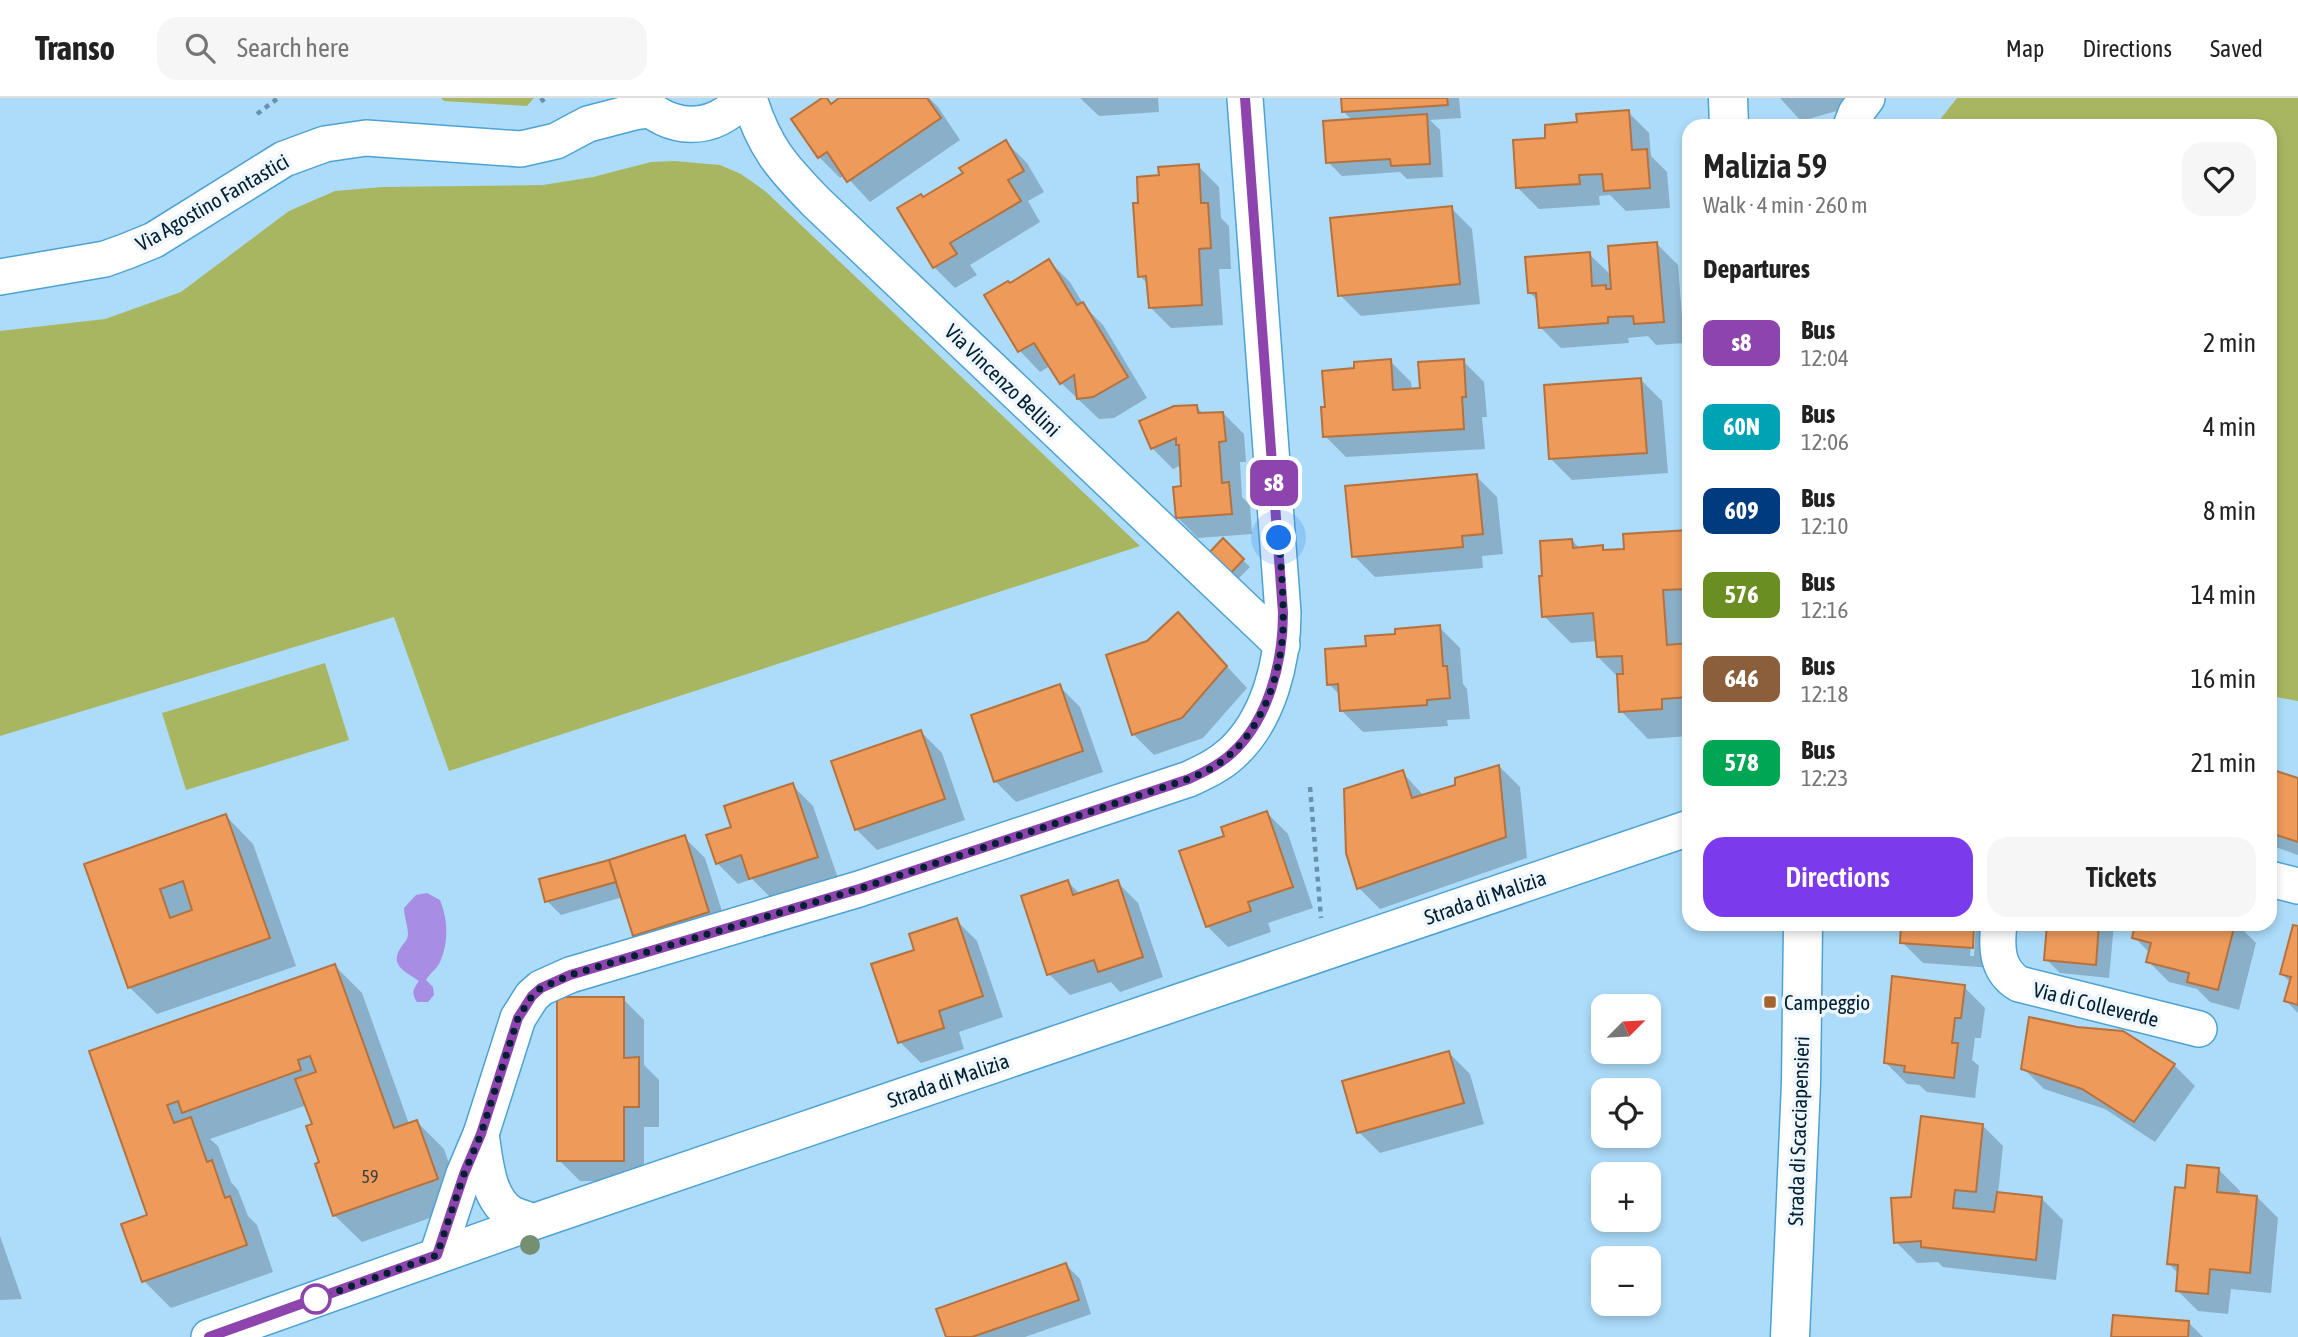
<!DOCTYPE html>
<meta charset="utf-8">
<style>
:root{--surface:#fff;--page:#f6f6f6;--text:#222;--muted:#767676;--line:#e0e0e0;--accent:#7c3aed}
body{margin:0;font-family:"Asap Condensed",sans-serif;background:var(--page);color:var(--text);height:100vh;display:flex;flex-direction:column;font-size:26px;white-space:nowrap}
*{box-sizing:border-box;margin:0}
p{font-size:23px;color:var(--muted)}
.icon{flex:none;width:38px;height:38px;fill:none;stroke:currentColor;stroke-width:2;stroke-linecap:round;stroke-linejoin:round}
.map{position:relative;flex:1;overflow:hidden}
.details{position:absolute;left:1682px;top:21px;width:595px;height:812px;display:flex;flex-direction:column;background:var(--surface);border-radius:21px;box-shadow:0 4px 10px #0003}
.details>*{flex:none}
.badge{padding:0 14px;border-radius:10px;font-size:24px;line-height:46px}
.needle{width:46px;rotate:66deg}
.fabs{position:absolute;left:1591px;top:896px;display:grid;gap:14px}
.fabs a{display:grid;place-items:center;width:70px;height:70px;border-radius:14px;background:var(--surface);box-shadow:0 4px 10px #0003;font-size:35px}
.you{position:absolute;width:35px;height:35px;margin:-18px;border:5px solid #fff;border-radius:50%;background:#1a73e8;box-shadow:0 0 0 10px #1a73e833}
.map>.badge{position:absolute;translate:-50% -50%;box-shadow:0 0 0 4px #fff}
h2{padding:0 21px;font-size:26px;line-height:63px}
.round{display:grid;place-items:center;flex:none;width:74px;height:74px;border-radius:21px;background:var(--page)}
.head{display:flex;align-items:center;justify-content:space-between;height:119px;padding:0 21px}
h1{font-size:33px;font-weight:600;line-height:52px}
.cta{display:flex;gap:14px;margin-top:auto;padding:14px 21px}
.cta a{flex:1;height:80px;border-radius:21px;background:var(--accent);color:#fff;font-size:28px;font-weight:600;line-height:80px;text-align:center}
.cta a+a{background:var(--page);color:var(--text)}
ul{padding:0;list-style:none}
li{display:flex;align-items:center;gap:21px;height:84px;padding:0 21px}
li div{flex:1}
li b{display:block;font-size:26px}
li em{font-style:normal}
li .badge{min-width:77px;font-weight:700;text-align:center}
header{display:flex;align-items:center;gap:42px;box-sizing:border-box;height:98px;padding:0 35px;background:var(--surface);border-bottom:2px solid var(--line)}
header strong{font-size:33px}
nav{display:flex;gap:38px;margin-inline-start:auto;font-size:24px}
.search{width:490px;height:63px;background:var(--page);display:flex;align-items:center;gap:18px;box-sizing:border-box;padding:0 24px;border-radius:21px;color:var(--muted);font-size:26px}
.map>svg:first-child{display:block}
.green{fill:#a8b661}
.water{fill:#a78de4}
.shadow{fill:#0003}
.building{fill:#ed9a5a;stroke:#b5723e;stroke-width:2;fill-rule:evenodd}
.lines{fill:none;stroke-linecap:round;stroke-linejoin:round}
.minor-casing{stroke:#4ea2d2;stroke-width:38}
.tertiary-casing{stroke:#4ea2d2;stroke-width:41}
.path{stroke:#6892ab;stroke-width:4.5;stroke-dasharray:5 5;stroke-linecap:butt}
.minor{stroke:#fff;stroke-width:35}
.tertiary{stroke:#fff;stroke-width:38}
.tree{fill:#758f70}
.line-casing{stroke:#fff;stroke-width:16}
.line{stroke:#8e44ad;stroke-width:10}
.walk{stroke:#001f32;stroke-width:7;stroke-dasharray:0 12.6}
.poi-dot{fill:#a66430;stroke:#eff6fc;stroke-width:2.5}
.stop-dot{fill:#fff;stroke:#8e44ad;stroke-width:3.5}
.labels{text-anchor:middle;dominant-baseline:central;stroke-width:7;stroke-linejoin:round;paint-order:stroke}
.number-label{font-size:18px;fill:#3b3e3c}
.street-label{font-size:21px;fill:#001f32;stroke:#eff6fc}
.poi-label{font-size:21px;fill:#001f32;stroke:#eff6fc;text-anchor:start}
</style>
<header>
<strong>Transo</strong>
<div class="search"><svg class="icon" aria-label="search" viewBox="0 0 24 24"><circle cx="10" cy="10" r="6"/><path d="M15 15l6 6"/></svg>Search here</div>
<nav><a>Map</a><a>Directions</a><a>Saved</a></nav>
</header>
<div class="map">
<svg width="2298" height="1239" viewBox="0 0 2298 1239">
<rect width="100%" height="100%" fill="#acdcfa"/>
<g class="green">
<path d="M441,0H534L527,8L444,3Z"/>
<path d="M1957,0H2298V603L2270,598V28H1935Z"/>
<path d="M674,63L720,67L741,76L765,93L1140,448L449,673L394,519L0,638V233L105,221L181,194L289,113L335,93L382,89L543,87L593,79L651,64Z"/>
<path d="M325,565L349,642L186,692L162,615Z"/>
</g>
<path class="water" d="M427,795L440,802C448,822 449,844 440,864C437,871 430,875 426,882L433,889L434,897L428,904H417C411,895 413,891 419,883C408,875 389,868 400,851C403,845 407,844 408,837C408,828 404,819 404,810L416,797Z"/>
<g class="shadow">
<path d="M825,0L832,7L843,0H929L938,9L960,42L870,104L845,77L840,80L819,59Z"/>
<path d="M1080,0H1158L1159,14L1099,18Z"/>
<path d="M1342,0H1459L1461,20L1430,22L1440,32L1443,79L1407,81L1400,74L1342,78L1328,64L1353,23L1343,13Z"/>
<path d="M1780,0H1849L1851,9L1801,23Z"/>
<path d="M1628,14L1649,35L1651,58L1667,74L1670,110L1626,113L1610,97L1599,98L1600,107L1539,111L1518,90L1579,26Z"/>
<path d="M1006,44L1027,65L1044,94L1028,103L1040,124L970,167L977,177L955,190L934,169L899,111L924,101L965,76Z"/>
<path d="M1198,68L1219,89L1221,120L1229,128L1231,171H1219L1223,227L1171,230L1150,209L1149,187L1140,178V107Z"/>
<path d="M1451,110L1472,131L1480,206L1361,218L1340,197Z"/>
<path d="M1657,146L1678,167L1684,245L1656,247L1648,238L1628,240L1629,245L1561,250L1540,229L1538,203L1530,195L1589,156L1612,178Z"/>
<path d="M1049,163L1070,184L1085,209L1103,227L1147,300L1114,320L1099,321L1061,285L1050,268L1040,274L1020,253L1010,187Z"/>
<path d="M1390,263L1411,284L1412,293L1422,292L1463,263L1484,284L1487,319H1482L1485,351L1346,359L1325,338L1327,310L1356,272Z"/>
<path d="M1641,282L1662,303L1668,375L1572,382L1551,361Z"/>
<path d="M1197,309L1204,317L1223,315L1244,336L1246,364H1240L1242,399L1250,407L1252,436L1198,440L1177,419L1183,389L1182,367L1173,371L1152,350Z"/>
<path d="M1476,378L1497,399L1503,456L1482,458L1483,470L1375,479L1354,458Z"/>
<path d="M1689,434V638L1648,641L1621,613L1618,579L1598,559L1597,543L1571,545L1544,518L1572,442L1580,451L1602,449L1606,454L1626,452Z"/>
<path d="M1223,443L1250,469L1236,483L1210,457Z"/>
<path d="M1178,516L1247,590L1203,640L1154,657L1133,636L1148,545Z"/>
<path d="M1439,529L1460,550L1463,586L1467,591L1470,621L1447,622L1448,628L1363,634L1342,613L1341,598L1329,586L1367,550L1397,538Z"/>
<path d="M1059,588L1080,609L1103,674L1016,704L995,683Z"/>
<path d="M921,634L942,655L965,722L877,752L856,731Z"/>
<path d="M1499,668L1520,689L1527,760L1380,811L1359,790L1402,674L1424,698L1457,688Z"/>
<path d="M2270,673L2298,682V757L2270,747Z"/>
<path d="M792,687L813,708L838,780L772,801L752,781L738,786L717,765L733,730Z"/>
<path d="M1267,715L1288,736L1313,810L1268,825L1271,834L1228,849L1207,828L1226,739Z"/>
<path d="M226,718L253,746L296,868L157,916L129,889L87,767Z"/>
<path d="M684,739L705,760L729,835L655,858L634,838L623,799L561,817L547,803L610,763Z"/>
<path d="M1068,784L1081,797L1117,784L1138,805L1163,879L1120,894L1111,884L1070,897L1049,876Z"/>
<path d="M956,822L977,843L1003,919L959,934L964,951L921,965L900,944L916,853Z"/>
<path d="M1899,826H1973L1970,858H1974L1976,826H1996L1993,870L1923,865L1902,844L1903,830Z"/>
<path d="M2049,826H2114L2109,880L2060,875L2046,861Z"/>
<path d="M2137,826H2237L2256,845L2239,912L2210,904L2197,891L2169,884L2148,863L2150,855L2134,839Z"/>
<path d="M2298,830V915L2286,903L2291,885L2282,876Z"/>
<path d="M335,868L362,895L409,1026L417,1024L444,1051L464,1108L362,1144L334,1117L314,1027L307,1007L210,1041L218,1048L231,1084L238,1092L248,1118L257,1127L273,1174L171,1210L144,1183L149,1118L91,954Z"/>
<path d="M1964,889L1985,910L1981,940H1975L1972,962L1979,968L1975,1000L1927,994L1919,987L1907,986L1886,965Z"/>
<path d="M623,901L644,922V967L659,982V1029H644V1084L580,1083L559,1062Z"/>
<path d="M1449,955L1470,976L1484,1026L1380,1055L1359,1034Z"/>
<path d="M2174,967L2195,988L2155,1044L2105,1011L2044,991L2023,970Z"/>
<path d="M1982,1027L2003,1048L1998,1096L2042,1101L2063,1122L2056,1182L1943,1169L1938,1164L1917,1165L1896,1144L1913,1100Z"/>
<path d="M2219,1072L2240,1093L2239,1097L2257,1099L2278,1120L2271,1195L2231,1191L2228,1216L2198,1213L2177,1192L2179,1176L2168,1165L2186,1092Z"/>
<path d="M0,1138L22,1201L0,1202Z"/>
<path d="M1066,1167L1080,1181L1091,1216L1025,1239H948Z"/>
<path d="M2189,1225L2203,1239H2113Z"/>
</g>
<g class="building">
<path d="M822,0H827L831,6L839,0H927L941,20L847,84L827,54L818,60L791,21Z"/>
<path d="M1341,0H1447L1448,7L1342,14Z"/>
<path d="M1629,12L1632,52L1647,51L1650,90L1604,93L1602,76L1579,77L1580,86L1516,90L1513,42L1545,40V27L1577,24L1576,16Z"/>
<path d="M1427,16L1430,66L1391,68L1390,61L1326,65L1323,23Z"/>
<path d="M1006,42L1024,73L1008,82L1021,103L950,145L957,156L933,170L897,110L921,96L923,99L963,75L959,70Z"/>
<path d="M1199,66L1201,105H1208L1211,150L1199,151L1202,207L1149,210L1146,178L1138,179L1133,105H1138L1137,79L1159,77L1158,69Z"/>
<path d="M1452,108L1460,186L1338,198L1330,120Z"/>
<path d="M1657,144L1664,224L1634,226L1633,218L1608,219V225L1539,230L1536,195H1528L1525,159L1590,154L1592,188L1606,187V191H1611L1608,148Z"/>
<path d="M1049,161L1077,207L1083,204L1128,279L1093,299L1077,301L1074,277L1060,286L1034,245L1018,254L984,197L1008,183L1010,185Z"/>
<path d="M1391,261L1393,292L1420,290L1418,264L1464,261L1466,299H1462L1464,331L1323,339L1321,309H1325L1322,273L1354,270V264Z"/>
<path d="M1641,280L1647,355L1549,361L1544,287Z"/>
<path d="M1197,307L1198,315L1223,314L1226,343L1219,344L1222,385L1229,384L1232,416L1176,420L1173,389L1181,388L1179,347H1176V340L1151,351L1139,323L1174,308Z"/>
<path d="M1477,376L1483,436L1462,438L1463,449L1352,459L1345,388Z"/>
<path d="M1689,432V491L1663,492L1667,547L1689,545V599L1662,601V611L1619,614L1617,576H1623L1622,558L1597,559L1593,515L1542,519L1539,478H1542L1540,443L1572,441L1573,450L1603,447V452L1624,451L1623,436Z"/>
<path d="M1223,440L1244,461L1228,478L1207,457Z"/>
<path d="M1178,514L1227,568L1182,620L1132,637L1106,557L1147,543Z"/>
<path d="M1440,527L1443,568H1447L1450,600L1427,602V607L1340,613L1338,586L1327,587L1325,551L1366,548L1365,538L1395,536V531Z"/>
<path d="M1060,586L1083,653L994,684L971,617Z"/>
<path d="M921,632L945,701L855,732L831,663Z"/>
<path d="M1499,667L1506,739L1357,791L1346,755L1344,691L1403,672L1412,700L1455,687V680Z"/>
<path d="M2270,671L2298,680V744L2270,735Z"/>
<path d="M793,685L818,759L749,781L741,757L716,766L706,737L731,729L724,708Z"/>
<path d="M1267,713L1293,789L1248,804L1251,813L1206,829L1179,753L1224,738L1221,729Z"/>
<path d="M226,716L270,840L128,890L84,766ZM183,783L192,812L170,820L160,791Z"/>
<path d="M685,737L709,814L633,838L609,762Z"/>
<path d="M609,762L616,784L545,804L539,781Z"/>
<path d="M1068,782L1073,797L1118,782L1143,859L1098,874L1094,862L1047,877L1021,798Z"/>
<path d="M957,820L983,898L939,913L944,930L898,945L871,866L914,852L909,836Z"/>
<path d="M1901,826H1974L1973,850L1900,845Z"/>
<path d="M2047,826H2099L2096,867L2044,862Z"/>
<path d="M2135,826H2235L2218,892L2187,884L2189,875L2146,864L2151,845L2132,840Z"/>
<path d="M2293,827L2298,828V907L2284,903L2291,879L2280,876Z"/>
<path d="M335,866L394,1030L417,1022L438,1081L333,1118L315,1066L319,1064L306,1028L312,1026L295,981L316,974L310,958L298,962L301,972L182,1015L178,1003L167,1007L174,1025L191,1019L207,1064L212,1062L225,1100L230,1098L247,1147L142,1184L121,1126L147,1117L89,953Z"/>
<path d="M1892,878L1965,887L1961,920H1955L1952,945H1958L1954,980L1904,974L1905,968L1884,965Z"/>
<path d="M557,899H624V960L639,959V1009H624V1063H557Z"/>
<path d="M2029,919L2077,929L2123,933L2175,966L2134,1024L2082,991L2021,971Z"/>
<path d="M1449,953L1464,1005L1357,1035L1342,983Z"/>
<path d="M1921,1018L1983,1026L1976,1094L1955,1092L1953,1110L1994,1114L1997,1094L2042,1099L2036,1162L1921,1149V1143L1894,1145L1891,1100L1911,1099Z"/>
<path d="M2187,1067L2219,1070L2217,1094L2257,1098L2250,1175L2210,1171L2208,1196L2176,1193L2178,1167L2167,1166L2175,1089L2185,1090Z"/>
<path d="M1066,1165L1079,1202L972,1239H946L936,1211Z"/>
<path d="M2113,1217L2189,1223L2188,1239H2111Z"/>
</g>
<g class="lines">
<defs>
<g id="minor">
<path d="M637,0C670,34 712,36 744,0"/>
<path d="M749,0C764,49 781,68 816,104L1282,547"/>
<path d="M1851,28L1856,15L1867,0"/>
<path d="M0,179L105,161L127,153L154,142L284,61L325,46L366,40L521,51L556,43L588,26L634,14L649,12"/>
<path d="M2270,781L2298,788"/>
<path d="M1999,826C1996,850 1997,873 2019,886L2199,931"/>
<path d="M481,1036C485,1061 487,1102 512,1116C519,1119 526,1121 533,1124"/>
<path d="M437,1158L464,1076L481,1036L518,920L532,898L541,890L570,877L859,791L1189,681C1204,674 1219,667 1231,656C1269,622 1283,563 1283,515L1245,0"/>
<path d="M209,1239L533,1124L1689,730"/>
</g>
<g id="tertiary">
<path d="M1728,0L1729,28"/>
<path d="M1790,1239L1801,985L1803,826"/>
</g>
</defs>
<use href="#minor" class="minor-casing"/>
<use href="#tertiary" class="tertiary-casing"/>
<g class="path">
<path d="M541,0L544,4"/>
<path d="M257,16L278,0"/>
<path d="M1310,689L1321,820"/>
</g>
<use href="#minor" class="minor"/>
<use href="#tertiary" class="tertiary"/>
</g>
<circle class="tree" cx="530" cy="1147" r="10"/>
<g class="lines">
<defs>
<path id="line" d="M209,1239L437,1157L464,1076L481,1036L518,920L532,898L541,890L570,877L859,791L1189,681C1204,674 1219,667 1231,656C1269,622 1283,563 1283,515L1245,0"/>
</defs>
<use href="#line" class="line-casing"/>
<use href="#line" class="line"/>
<path class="walk" d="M316,1201L437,1157L464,1076L481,1036L518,920L532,898L541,890L570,877L859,791L1170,687C1187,682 1203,676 1218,666C1260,638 1281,579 1283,530C1284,500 1281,470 1279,440"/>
</g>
<rect class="poi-dot" x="1763" y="897" width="14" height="14" rx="3.5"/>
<circle class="stop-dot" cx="316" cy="1201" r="14"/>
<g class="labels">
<g class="number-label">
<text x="370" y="1078">59</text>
</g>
<g class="street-label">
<text transform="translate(212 104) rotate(-30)">Via Agostino Fantastici</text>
<text transform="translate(1003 282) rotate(44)">Via Vincenzo Bellini</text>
<text transform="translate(1485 799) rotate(-19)">Strada di Malizia</text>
<text transform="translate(2096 906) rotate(14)">Via di Colleverde</text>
<text transform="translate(948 982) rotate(-19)">Strada di Malizia</text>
<text transform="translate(1798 1033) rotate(-88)">Strada di Scacciapensieri</text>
</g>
<g class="poi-label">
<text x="1784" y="904">Campeggio</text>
</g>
</g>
</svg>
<div class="fabs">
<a><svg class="needle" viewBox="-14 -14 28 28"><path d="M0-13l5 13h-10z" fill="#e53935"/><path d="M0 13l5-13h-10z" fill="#767676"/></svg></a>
<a><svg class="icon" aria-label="locate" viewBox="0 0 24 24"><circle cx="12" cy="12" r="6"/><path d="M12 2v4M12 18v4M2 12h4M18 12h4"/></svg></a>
<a>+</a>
<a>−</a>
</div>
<div class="you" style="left:1279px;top:440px"></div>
<b class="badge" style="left:1274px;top:385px;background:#8e44ad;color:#fff">s8</b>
<section class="details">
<div class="head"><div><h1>Malizia 59</h1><p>Walk · 4 min · 260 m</p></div><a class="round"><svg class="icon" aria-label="heart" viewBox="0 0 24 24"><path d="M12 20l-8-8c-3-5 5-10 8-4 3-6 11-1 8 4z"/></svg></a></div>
<h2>Departures</h2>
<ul>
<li><span class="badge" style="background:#8e44ad;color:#fff">s8</span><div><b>Bus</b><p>12:04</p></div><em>2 min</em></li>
<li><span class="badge" style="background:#00a3b4;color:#fff">60N</span><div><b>Bus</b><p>12:06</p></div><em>4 min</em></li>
<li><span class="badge" style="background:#003b80;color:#fff">609</span><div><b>Bus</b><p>12:10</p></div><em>8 min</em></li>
<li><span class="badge" style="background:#6b8e23;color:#fff">576</span><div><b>Bus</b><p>12:16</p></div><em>14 min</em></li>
<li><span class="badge" style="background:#8b5e3c;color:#fff">646</span><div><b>Bus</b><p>12:18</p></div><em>16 min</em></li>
<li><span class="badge" style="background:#00a651;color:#fff">578</span><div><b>Bus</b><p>12:23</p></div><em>21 min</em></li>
</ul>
<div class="cta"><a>Directions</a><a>Tickets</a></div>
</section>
</div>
